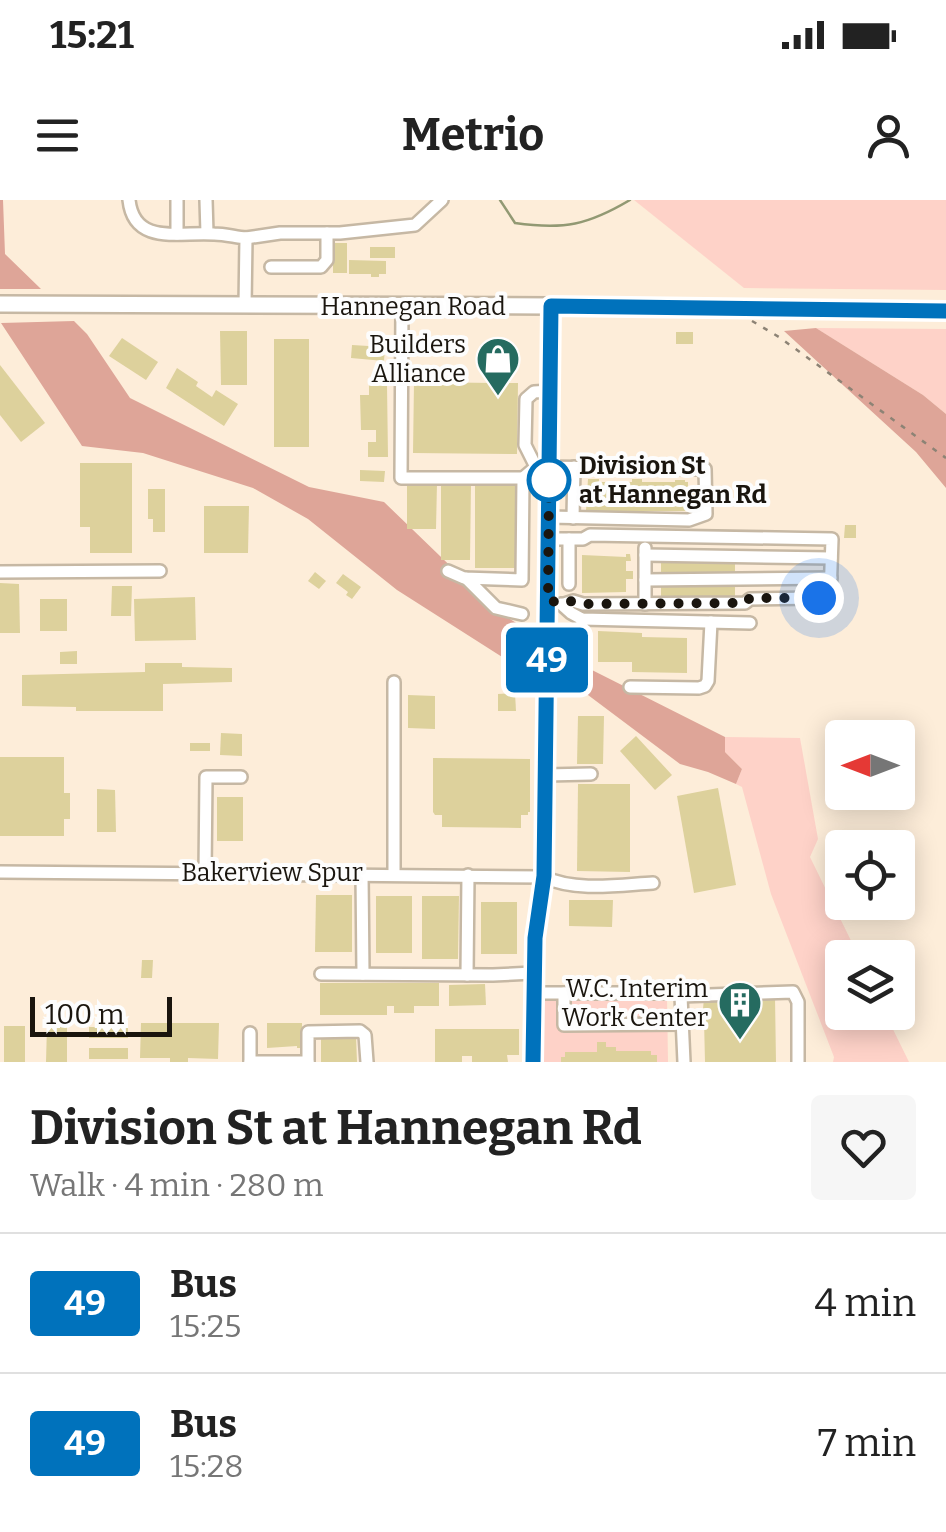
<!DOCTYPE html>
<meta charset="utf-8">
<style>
:root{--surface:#fff;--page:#f6f6f6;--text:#222;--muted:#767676;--line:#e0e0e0}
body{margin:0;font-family:Bitter,serif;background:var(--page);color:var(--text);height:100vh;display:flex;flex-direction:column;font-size:38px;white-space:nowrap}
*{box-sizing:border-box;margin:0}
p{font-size:32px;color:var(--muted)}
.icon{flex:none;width:55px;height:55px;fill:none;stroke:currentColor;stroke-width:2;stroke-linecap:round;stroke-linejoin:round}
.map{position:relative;height:862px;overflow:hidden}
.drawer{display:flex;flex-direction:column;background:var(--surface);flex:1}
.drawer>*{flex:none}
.badge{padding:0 20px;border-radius:8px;font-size:35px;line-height:65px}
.needle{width:65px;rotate:270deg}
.buttons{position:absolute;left:825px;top:520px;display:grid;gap:20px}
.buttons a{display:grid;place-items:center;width:90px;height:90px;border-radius:10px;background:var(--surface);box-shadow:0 5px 25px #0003;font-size:50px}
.scale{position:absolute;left:30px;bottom:25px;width:142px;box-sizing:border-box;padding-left:10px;border:5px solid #1a150e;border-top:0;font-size:28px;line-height:35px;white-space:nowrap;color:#1a150e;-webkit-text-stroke:8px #fdfdfd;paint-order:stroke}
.you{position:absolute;width:50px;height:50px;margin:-25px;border:8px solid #fff;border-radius:50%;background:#1a73e8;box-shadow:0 0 0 15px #1a73e833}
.map>.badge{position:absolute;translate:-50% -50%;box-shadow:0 0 0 5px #fff}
.round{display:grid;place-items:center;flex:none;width:105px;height:105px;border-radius:10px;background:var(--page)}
.overview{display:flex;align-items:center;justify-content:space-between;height:170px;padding:0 30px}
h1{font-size:48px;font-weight:700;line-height:75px}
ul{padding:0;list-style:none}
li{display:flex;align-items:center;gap:30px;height:140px;padding:0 30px;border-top:2px solid var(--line)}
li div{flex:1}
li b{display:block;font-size:38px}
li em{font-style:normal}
li .badge{min-width:110px;font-weight:700;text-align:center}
.status{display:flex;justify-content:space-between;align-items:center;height:70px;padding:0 50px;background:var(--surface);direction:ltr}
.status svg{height:28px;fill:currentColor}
header{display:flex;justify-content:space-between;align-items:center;height:130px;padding:0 30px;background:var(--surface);font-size:45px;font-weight:700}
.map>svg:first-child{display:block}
.green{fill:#fed2c8}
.forest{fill:#dea598}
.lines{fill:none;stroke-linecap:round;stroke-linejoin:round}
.stream{stroke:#929973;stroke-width:2.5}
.building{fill:#ddd19c}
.minor-casing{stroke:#c6b8a4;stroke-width:16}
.major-casing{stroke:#c6b8a4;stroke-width:20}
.path{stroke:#8d8375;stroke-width:2.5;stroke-dasharray:5 8;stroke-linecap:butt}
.minor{stroke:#fff;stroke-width:11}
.major{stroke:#fff;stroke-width:15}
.line-casing{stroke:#fff;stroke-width:22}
.line{stroke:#0072bc;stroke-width:15}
.walk{stroke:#1a150e;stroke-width:10;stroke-dasharray:0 18}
.stop-dot{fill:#fff;stroke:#0072bc;stroke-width:5}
.labels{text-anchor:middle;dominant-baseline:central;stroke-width:8;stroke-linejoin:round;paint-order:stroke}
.street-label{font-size:25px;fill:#1a150e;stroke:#fdfdfd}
.poi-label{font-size:25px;fill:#1a150e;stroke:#fdfdfd;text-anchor:end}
.stop-label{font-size:25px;font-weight:bold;fill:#1a150e;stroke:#fdfdfd;text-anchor:start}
</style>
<div class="status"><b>15:21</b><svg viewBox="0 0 49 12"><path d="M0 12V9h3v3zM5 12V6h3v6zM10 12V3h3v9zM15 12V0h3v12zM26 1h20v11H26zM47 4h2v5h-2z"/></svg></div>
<header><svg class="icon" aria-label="menu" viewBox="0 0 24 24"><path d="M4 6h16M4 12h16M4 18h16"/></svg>Metrio<svg class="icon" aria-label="person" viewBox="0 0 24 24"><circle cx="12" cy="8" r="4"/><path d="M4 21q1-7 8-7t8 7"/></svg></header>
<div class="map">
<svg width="946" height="862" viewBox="0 0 946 862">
<rect width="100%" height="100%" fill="#fdedd9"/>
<g class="green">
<path d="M634,0H946V90L744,88Z"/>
<path d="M816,128L946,129V214L923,195Z"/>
<path d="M725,537L800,538L818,639L810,657L859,757L842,758V812L885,813L909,862H833L834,857L771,694L742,587L736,584L742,569L725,552Z"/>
<path d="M667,798L668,862H543V799Z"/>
</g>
<g class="forest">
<path d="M0,0H3L5,54L41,89H0Z"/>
<path d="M74,121L87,134L130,198L309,287L384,302L496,410L584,466L725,537V552L742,569L736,584L708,572L680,564L588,495L560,489L529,474L397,390L308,319L253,288L143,253L82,246L1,123Z"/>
<path d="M816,128L923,195L946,214V288L916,252L784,131Z"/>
</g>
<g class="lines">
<path class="stream" d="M500,0L515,23C564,30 588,25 630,0"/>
</g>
<g class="building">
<rect x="333" y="43" width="14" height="30"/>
<rect x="370" y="47" width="25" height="11"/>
<path d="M349,60L386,61V74H379V77H371V74H349Z"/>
<path d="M220,131H247V185H221Z"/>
<rect x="676" y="132" width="17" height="12"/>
<path d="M122,138L158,162L146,180L109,156Z"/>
<rect x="274" y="139" width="35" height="108"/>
<path d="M352,145L385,147L384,161L351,158Z"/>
<path d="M0,165L45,223L21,242L0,215Z"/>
<path d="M177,168L198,182L196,186L212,197L216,190L238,204L224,226L166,188Z"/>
<path d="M507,171V183H518L517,254L413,253L414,182L495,183V172Z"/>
<path d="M369,185H387L388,257H368V242H376V230H361L360,195H369Z"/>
<path d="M80,263H132V353H90V327H80Z"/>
<path d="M360,270L385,271L384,282L360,281Z"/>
<path d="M588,279H599V282H632V279H642V282H675V280H685V282H688V311H586Z"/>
<path d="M407,283H437L436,329H407Z"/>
<path d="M441,283H471L470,360H441Z"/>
<path d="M475,283L521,284V368H475Z"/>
<path d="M148,289H165V332H153V319H148Z"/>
<path d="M204,306H249L248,353H204Z"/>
<path d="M845,325H856V338H844Z"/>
<path d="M626,354H630L631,361H626V371H633V379H626V392L582,393V355L626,357Z"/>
<rect x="661" y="360" width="74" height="14"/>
<path d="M315,372L326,381L319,389L308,381Z"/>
<path d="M343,374L361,387L352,399L346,395L348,392L336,383Z"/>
<path d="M0,383L19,384L20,433H0Z"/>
<rect x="661" y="384" width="74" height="14"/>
<path d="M112,386H132L131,416H111Z"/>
<path d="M195,397L196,440L135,441L134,399Z"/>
<rect x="40" y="399" width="27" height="32"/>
<path d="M598,431L642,433V437L687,438V473L632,472V462H598Z"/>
<path d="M77,451V464H60V452Z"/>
<path d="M145,463H182V467L232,468V482L163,484V511H76V507L22,506V475L145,472Z"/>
<path d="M515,493L516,511H498V494Z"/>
<path d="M408,495L435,496V529L408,528Z"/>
<path d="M578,516H604L603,564H577Z"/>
<path d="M221,533L242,534V556L220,555Z"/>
<path d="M636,536L672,575L655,590L620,551Z"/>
<rect x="190" y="543" width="20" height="8"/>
<path d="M0,557H64V593H70V619H64V636H0Z"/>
<path d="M433,558L530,559V612H528V615H521V628L442,627V615H435L433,612Z"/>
<path d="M578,584H630V672L577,671Z"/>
<path d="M718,588L736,685L694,693L677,596Z"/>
<path d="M97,589L115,590L116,632H97Z"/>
<rect x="217" y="597" width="26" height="44"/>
<path d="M316,695H352V752H315Z"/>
<rect x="376" y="696" width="36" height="57"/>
<path d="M422,696H459L458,759H422Z"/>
<path d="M569,700H613L612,727L569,726Z"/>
<rect x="481" y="702" width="36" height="52"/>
<path d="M142,760H153L152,778H141Z"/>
<path d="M320,783H439V806H414V813H394V806H387V815H320Z"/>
<path d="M485,784L486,805L449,806V785Z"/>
<path d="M775,797L776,862H705L704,820H702L704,798Z"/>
<path d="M141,823H219L218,859L188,858V862H170V858H140Z"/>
<path d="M267,823H302V848H297V846L267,848Z"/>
<rect x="4" y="826" width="21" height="36"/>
<path d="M47,826H67V862H46Z"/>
<rect x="89" y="827" width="39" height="11"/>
<path d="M435,829H519V855H507L508,862H472V856H462V862H435Z"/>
<path d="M321,836H356L357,862H321Z"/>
<path d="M597,842H606V847H616V851H651V855H657V862H561V857H565V852H597Z"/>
<rect x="89" y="848" width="39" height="11"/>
</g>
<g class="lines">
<defs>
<g id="minor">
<path d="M129,0C134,47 182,31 214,34C225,34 235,37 246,38L245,106"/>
<path d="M206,0L207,33"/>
<path d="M177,34V0"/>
<path d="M246,38L280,33H340L415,25L442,0"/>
<path d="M271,67H321L327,60V33"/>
<path d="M402,107L401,278H523L522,380L464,378L448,371"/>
<path d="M536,267L525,245L526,199L534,192L550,191"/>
<path d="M523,278L536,267L705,269L706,314L689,320L549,317"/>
<path d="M573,318L574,267"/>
<path d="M548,339H583L590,335L832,339L830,396L819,398L750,399L745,403L583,404L573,401L564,404"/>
<path d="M569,339V384"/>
<path d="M645,355L831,358"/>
<path d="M0,372L160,371"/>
<path d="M466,378L496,408L522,414"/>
<path d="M645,380L831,378"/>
<path d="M561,404L571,413L582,419L750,423"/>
<path d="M645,404V348"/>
<path d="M581,454L582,419"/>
<path d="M394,482V674"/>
<path d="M630,487L699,488L705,486L708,481L711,422"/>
<path d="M546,575L591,574"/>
<path d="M0,672L544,677C576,692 619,685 653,683"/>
<path d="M205,673L206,577H241"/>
<path d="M362,674L363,774"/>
<path d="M321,774L493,775L533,773"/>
<path d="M467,775L468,675"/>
<path d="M533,793H677L681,796L684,862"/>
<path d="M564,793V825L682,824"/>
<path d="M681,796L793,792L798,802V862"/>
<path d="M250,862H308"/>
<path d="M250,862V833"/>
<path d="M308,862V832L360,831L365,835L367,862"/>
<path d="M533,862L535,738L544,677L551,106"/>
</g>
<path id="major" d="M0,104L551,106L946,111"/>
</defs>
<use href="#minor" class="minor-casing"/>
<use href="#major" class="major-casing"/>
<path class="path" d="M752,121L779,137L946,258"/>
<use href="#minor" class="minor"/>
<use href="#major" class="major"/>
</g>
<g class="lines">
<defs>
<path id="line" d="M533,862L535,738L544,676L551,106L946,111"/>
</defs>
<use href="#line" class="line-casing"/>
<use href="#line" class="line"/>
<path class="walk" d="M549,280L548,400L564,404L572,401L583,404L745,403L750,398H819"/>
</g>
<defs>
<symbol id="shop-pin" viewBox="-11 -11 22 30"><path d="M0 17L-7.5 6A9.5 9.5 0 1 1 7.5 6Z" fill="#256b60" stroke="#fdfdfd"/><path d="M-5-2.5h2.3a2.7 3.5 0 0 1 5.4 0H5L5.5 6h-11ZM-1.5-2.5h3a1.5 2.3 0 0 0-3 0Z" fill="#fff"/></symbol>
<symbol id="building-pin" viewBox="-11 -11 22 30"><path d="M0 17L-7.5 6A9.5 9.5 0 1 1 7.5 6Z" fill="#256b60" stroke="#fdfdfd"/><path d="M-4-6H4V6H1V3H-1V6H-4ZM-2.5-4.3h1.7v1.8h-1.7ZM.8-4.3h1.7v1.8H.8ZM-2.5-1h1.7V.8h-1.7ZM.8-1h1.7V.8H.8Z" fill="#fff"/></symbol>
</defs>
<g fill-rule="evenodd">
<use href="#shop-pin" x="473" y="134" width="50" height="68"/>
<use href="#building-pin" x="715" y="778" width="50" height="68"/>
</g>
<circle class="stop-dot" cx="549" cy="280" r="20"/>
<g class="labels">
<g class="street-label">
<text x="413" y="107">Hannegan Road</text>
<text x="272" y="673">Bakerview Spur</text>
</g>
<g class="poi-label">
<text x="466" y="145">Builders<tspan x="466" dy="29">Alliance</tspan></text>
<text x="708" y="789">W.C. Interim<tspan x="708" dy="29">Work Center</tspan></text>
</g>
<g class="stop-label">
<text x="579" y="266">Division St<tspan x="579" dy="29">at Hannegan Rd</tspan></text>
</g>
</g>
</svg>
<div class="buttons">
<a><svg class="needle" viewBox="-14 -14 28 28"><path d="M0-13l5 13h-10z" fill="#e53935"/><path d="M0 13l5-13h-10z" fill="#767676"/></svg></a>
<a><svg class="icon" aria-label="locate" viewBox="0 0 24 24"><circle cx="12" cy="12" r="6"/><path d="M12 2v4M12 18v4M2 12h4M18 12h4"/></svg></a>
<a><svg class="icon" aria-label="layers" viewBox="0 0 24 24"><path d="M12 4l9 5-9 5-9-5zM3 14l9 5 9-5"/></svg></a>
</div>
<div class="scale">100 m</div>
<div class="you" style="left:819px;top:398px"></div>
<b class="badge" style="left:547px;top:460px;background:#0072bc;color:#fff">49</b>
</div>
<section class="drawer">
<div class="overview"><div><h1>Division St at Hannegan Rd</h1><p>Walk · 4 min · 280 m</p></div><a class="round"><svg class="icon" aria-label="heart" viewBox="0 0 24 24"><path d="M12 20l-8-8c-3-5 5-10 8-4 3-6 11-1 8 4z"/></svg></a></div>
<ul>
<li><span class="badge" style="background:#0072bc;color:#fff">49</span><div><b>Bus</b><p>15:25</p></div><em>4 min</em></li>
<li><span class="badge" style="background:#0072bc;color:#fff">49</span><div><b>Bus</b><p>15:28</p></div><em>7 min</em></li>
</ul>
</section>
